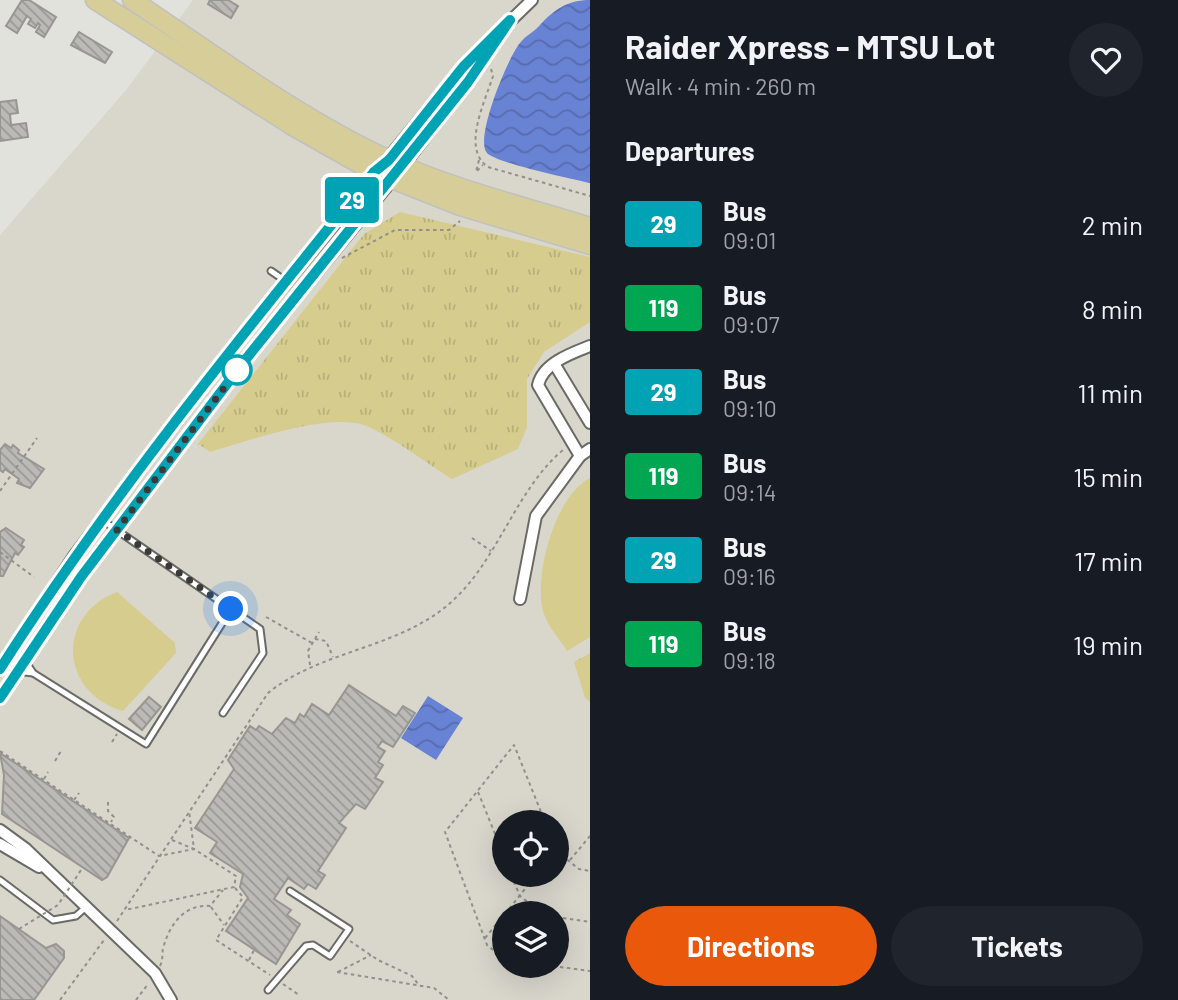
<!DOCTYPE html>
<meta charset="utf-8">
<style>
:root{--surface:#171b24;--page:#20242c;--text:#f1f3f6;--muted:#9ea1a6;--accent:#ea580c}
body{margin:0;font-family:Barlow,sans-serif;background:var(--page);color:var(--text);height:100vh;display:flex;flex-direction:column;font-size:26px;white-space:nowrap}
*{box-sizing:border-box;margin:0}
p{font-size:23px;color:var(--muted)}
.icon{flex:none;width:38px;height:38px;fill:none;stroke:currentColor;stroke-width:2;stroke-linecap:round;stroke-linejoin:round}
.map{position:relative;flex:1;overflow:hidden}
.panel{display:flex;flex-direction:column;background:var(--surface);width:588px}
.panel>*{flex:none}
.badge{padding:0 14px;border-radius:5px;font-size:24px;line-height:46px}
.buttons{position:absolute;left:492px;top:810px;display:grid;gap:14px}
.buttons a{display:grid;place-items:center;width:77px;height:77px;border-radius:50%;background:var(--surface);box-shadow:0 7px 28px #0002;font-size:35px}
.you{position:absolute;width:35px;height:35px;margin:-18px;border:5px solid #fff;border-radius:50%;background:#1a73e8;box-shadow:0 0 0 10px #1a73e833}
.map>.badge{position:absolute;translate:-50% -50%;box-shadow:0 0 0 4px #fff}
h2{padding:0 35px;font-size:26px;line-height:63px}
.round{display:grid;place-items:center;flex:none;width:74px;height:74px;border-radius:37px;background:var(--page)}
.summary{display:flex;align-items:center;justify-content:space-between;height:119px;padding:0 35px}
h1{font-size:33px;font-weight:700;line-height:52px}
.button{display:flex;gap:14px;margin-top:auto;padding:14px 35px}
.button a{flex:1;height:80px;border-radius:42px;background:var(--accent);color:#fff;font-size:28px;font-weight:700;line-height:80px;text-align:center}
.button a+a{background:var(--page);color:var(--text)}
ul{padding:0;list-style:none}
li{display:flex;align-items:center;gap:21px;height:84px;padding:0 35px}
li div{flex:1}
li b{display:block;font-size:26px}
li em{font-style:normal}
li .badge{min-width:77px;font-weight:700;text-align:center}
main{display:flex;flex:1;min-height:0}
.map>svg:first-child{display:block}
.built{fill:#d9d7cc;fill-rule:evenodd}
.grass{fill:url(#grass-tufts)}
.garden{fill:#d6cc8d}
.water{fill:url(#water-waves)}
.building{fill:url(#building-back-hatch);stroke:#979692;stroke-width:2}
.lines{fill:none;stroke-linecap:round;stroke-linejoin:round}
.service-casing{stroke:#6a6a66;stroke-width:9}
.minor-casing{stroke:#6a6a66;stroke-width:14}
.primary-casing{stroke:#c0c0bf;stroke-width:21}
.path{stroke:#90908d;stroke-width:2;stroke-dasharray:3.5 3.5;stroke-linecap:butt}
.service{stroke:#fff;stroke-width:5}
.minor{stroke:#fff;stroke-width:10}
.primary{stroke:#d6cd99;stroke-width:18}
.path-bridge{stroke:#90908d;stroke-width:2;stroke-dasharray:3.5 3.5;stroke-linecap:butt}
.line-casing{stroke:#fff;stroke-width:16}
.line{stroke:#00a3b4;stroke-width:10}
.walk{stroke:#3a3a38;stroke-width:7;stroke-dasharray:0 12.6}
.stop-dot{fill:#fff;stroke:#00a3b4;stroke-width:3.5}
</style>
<main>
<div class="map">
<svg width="590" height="1000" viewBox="0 0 590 1000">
<defs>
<pattern id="grass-tufts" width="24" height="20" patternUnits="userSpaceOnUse" patternTransform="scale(1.75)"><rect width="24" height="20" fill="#d6cc8d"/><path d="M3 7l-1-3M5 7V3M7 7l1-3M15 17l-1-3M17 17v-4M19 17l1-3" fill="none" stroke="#b8b07a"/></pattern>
<pattern id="water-waves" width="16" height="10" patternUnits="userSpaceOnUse" patternTransform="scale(1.75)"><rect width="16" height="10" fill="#6882d4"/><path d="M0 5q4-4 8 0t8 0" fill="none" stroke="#576bad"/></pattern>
<pattern id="building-back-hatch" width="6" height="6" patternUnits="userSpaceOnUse" patternTransform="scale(1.75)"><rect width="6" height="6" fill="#bbbab6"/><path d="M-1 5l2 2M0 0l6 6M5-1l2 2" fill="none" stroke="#999895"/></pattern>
</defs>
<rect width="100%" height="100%" fill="#e2e2dd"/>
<path class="built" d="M193,0H590V1000H0V235L126,90ZM504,822H556V875H504ZM504,914H556V966H504Z"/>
<g class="grass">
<path d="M400,212L590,257V322L544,352L527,379V427L518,449L452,479C425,462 398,441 369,427C333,410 248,441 210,452L198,444L364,234Z"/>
<path d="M590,653V702L585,698L574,662Z"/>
</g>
<g class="garden">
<path d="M590,478V637L567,651C560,639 548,627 544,614C532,579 555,495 590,478Z"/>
<path d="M117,592L175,643L176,653L123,711C60,693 55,616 117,592Z"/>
</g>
<g class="water">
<path d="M590,0V183C573,179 496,163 487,153C474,139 508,57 520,43C526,35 534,32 540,25C554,10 567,0 590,0Z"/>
<path d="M428,696L463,718L436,760L401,738Z"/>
</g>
<g class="building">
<path d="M22,0H29L56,17L44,37L36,32L40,25L38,23L35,28L28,24L31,19L27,16L17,33L6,26Z"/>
<path d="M210,0H228L238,6L231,18L208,4Z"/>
<path d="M79,32L112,52L105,63L71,45Z"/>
<path d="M16,100L18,113L10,114L11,125L26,123L28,137L0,141V102Z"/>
<path d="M5,444L11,448L13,445L19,450L18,453L44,469L30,488L17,483L19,479L5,469L3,472L0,470V450Z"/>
<path d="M6,528L24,540L21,545L24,547L18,555L15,553L3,576H0V532Z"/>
<path d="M349,685L396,716L403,706L415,713L393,747L382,741L378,747L385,751L378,762L383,765L375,778L383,782L365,809L356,804L339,823L346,828L318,871L325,875L316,889L308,884L304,889L288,878L274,899L291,910L287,915L300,924L276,964L226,931L248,898L240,887L243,874L210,853L217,842L195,828L234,769L228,760L250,726L256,730L259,726L272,734L286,718L295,723L300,714L304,717L312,704L329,715Z"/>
<path d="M149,697L161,707L142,730L129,719Z"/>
<path d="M0,753L129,838L107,877L102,880L2,814L4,775Z"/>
<path d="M0,916L46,948L56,944L64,951V958L34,1000H0Z"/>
</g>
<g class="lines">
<defs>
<g id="service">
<path d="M271,271L287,282"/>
<path d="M102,520L260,629L263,653L223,713"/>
<path d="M17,671L33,673L25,661"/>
<path d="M33,673L146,744L231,609"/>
<path d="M0,880L53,920L76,916L86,907"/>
<path d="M268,990L306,946L313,945L330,956L349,929L290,891"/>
</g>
<g id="minor">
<path d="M590,346C572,353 543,363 538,385L580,456L590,449"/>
<path d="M555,365L590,423"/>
<path d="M520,599L536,516L580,456"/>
<path d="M0,669L74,556L232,349L463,67L532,0"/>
<path d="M0,698L81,577L242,364L392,180L468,82L495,42"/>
<path d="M0,830L26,849L155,973L171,1000"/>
<path d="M0,844L39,867"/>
</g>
<g id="primary">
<path d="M95,0L291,125L374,172L460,206L590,245"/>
<path d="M132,0C215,55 298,118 389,160C452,189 523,206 590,227"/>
</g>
</defs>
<use href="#service" class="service-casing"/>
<use href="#minor" class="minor-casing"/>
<use href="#primary" class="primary-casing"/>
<g class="path">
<path d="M491,69L493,76C485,102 461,149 488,167L590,196"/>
<path d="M479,160L476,172L483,165"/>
<path d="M342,258L395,230H449L460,221"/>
<path d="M0,491L37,438"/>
<path d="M472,538L491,551"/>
<path d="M0,552L34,577"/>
<path d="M266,617L312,643"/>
<path d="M315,639L326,641L333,657"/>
<path d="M310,665L308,651L319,632"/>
<path d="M112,742L117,734"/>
<path d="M0,751L159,856L194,849L236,876L234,887L125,910"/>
<path d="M55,761L61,751"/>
<path d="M44,779L48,772"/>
<path d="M478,792L504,856"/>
<path d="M74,800L79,793"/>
<path d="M108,802V811L114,817L111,822"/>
<path d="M172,840L194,849L189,811"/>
<path d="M556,851L579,869L590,871"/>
<path d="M570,860L590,836"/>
<path d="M511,875L520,896L543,914"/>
<path d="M235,888L243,897L216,940L270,975"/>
<path d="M211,907L224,925"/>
<path d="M505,914L536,875"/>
<path d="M556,917L590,922"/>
<path d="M117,921L268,693C321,650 397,649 449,604C498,562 515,490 563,450"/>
<path d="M485,938L504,915"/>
<path d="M350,941L378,960L412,976L418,984"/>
<path d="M504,959L487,945L445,832L514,745L545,822"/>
<path d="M249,960L254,950"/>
<path d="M160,966C164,957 161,953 164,945C171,922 186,904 210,906L223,890"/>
<path d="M553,966L590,971"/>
<path d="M337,972L434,988L449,1000"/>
<path d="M338,972L371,955"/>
<path d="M283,984L299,995"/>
<path d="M60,1000L104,940"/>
<path d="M136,1000L148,984"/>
</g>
<use href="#service" class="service"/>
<use href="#minor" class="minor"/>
<use href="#primary" class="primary"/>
<path class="path-bridge" d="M19,929L58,905L83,867"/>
</g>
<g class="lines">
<defs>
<path id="line" d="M0,669C112,494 244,333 374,172L389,160L463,67L510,20L468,82L242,364L81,577L0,698"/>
</defs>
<use href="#line" class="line-casing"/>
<use href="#line" class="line"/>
<path class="walk" d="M231,609L117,530L242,364L237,370"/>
</g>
<circle class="stop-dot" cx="237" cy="370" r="14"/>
</svg>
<div class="buttons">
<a><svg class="icon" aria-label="locate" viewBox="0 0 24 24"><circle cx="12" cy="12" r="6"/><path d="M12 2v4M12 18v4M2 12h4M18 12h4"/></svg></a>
<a><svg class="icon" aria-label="layers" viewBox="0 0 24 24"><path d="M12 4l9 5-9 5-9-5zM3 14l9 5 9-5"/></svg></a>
</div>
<div class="you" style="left:231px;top:609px"></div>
<b class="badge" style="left:352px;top:200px;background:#00a3b4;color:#fff">29</b>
</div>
<section class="panel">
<div class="summary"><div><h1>Raider Xpress - MTSU Lot</h1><p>Walk · 4 min · 260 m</p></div><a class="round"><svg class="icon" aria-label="heart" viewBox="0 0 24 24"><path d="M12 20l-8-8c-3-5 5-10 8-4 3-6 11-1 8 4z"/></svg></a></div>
<h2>Departures</h2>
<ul>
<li><span class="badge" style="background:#00a3b4;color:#fff">29</span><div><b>Bus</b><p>09:01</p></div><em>2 min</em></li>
<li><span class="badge" style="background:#00a651;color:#fff">119</span><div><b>Bus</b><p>09:07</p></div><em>8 min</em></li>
<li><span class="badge" style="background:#00a3b4;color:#fff">29</span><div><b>Bus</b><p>09:10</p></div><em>11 min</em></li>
<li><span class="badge" style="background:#00a651;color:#fff">119</span><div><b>Bus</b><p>09:14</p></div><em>15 min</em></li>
<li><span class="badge" style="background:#00a3b4;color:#fff">29</span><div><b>Bus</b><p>09:16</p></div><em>17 min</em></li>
<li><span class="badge" style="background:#00a651;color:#fff">119</span><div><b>Bus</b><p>09:18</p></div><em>19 min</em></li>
</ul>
<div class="button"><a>Directions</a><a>Tickets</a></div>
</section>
</main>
